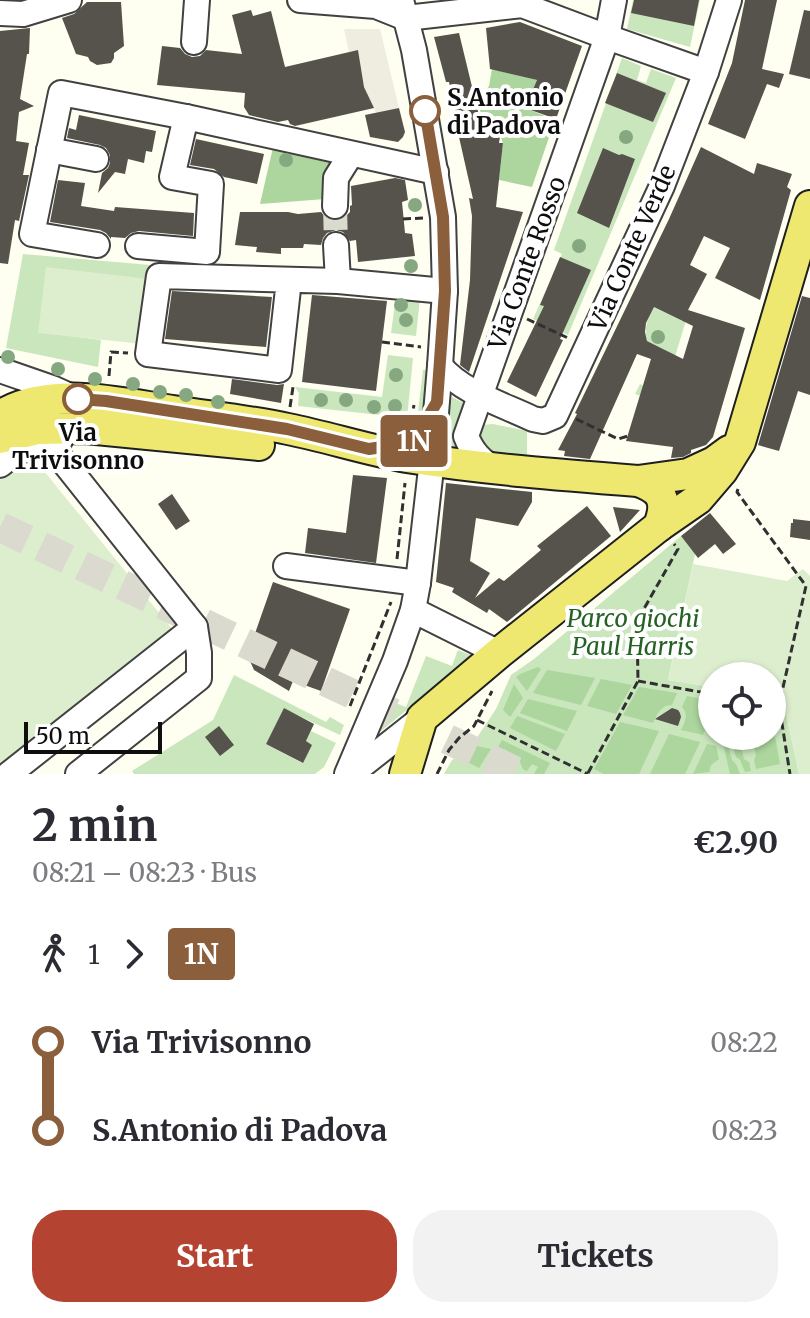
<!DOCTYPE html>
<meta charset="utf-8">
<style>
:root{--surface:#fff;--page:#f2f2f3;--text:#2b2b33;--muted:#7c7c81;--accent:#b44431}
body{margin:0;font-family:Merriweather,serif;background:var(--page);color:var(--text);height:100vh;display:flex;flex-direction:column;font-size:30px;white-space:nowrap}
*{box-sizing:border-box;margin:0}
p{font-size:26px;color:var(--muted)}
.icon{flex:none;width:44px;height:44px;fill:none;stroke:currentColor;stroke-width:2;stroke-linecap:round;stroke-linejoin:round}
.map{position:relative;height:774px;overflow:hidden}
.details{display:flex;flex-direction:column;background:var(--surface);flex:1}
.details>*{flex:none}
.badge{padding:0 16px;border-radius:6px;font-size:28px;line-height:52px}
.fabs{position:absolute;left:698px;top:662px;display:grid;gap:16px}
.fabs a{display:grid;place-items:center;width:88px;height:88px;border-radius:50%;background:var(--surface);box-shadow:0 2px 6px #0004;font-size:40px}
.scale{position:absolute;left:24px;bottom:20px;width:138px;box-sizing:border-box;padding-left:8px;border:4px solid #0e0e0e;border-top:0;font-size:22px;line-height:28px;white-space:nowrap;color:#0e0e0e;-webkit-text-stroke:6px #fff;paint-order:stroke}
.map>.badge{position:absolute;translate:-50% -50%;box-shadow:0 0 0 4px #fff}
.legs{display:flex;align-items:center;gap:12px;height:88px;padding:0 32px;font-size:26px}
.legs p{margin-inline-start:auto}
.overview{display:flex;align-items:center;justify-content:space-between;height:136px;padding:0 32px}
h1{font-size:44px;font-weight:700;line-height:60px}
.action{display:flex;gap:16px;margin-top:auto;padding:16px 32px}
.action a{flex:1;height:92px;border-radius:32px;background:var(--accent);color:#fff;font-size:32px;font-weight:700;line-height:92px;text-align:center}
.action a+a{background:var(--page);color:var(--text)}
ul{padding:0 32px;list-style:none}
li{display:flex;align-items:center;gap:28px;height:88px;font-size:30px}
li i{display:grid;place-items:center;width:12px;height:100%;margin:0 10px;background:currentColor}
li i::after{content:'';width:20px;height:20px;margin:-10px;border:6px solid;border-radius:50%;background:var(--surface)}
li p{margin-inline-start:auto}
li:first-child i{background:linear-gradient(#0000 50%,currentColor 0)}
li:last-child i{background:linear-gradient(currentColor 50%,#0000 0)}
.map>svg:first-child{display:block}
.green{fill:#cae6bd}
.forest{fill:#acd69d}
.pitch{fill:#ddeece}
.plaza{fill:#eeede0}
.building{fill:#56524c;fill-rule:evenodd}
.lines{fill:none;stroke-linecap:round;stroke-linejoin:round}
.minor-tunnel{stroke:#dadacf;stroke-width:24;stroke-dasharray:24 12;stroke-linecap:butt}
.major-tunnel{stroke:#dadacf;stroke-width:30;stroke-dasharray:30 15;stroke-linecap:butt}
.minor-casing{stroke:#414141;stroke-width:28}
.major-casing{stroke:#1f1f1f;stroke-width:34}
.path{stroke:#303030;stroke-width:3;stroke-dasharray:8 4;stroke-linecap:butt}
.minor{stroke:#fff;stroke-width:24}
.major{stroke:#eee871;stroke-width:30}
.tree{fill:#86a880}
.line-1-casing{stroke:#fff;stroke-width:18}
.line-1{stroke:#8b5e3c;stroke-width:12}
.stop-1-dot{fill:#fff;stroke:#8b5e3c;stroke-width:4}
.labels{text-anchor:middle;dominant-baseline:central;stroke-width:8;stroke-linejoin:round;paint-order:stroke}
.stop-label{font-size:24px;font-weight:bold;fill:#0e0e0e;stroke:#fff;text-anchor:start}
.street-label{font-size:24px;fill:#0e0e0e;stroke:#fff}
.park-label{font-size:24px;font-style:italic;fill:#246223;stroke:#fff}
</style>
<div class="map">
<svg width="810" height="774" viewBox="0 0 810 774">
<rect width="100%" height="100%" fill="#fefef1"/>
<g class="green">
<path d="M633,0H700L690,47L627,29Z"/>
<path d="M622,58L641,66L637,80L646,83L651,69L676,78L568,335L533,319L562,254L554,250Z"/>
<path d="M23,254L150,265L149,279L39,332L101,340L98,367L6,348Z"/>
<path d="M396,296L420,298L416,336L391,333Z"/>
<path d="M654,307L682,321L690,307L661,403L635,394L640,384L647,388L667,351L647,341C644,327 647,320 654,307Z"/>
<path d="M388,355L413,358L407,418L298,406L299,393L295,387L382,397Z"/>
<path d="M423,370H428L423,426L416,429Z"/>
<path d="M452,397L465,404L464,452L443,449Z"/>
<path d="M493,424L527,431V456C510,455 494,455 480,445L477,433L481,425Z"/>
<path d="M681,536L695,554L668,680L712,687V736H772V698L783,699L799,774H444L452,760L464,752L476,739L496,709L511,675L534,659Z"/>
<path d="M458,650L473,656L381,731L379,730L390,701L406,707L426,656L452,666Z"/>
<path d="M234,675L326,722L330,717L344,725L340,735L284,709L266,744L302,763L312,745L306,741L311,731L336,743L324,767L315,774H134L132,771L213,720Z"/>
</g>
<g class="forest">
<path d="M492,69L537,80L525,108L555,120L532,187L499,180L503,143L500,135L502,121L482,119L477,97L483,96L489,86Z"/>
<path d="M274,143L332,153L325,199L260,204Z"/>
<path d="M538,667L541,669L527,691L516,677L520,674Z"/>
<path d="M547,670L595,678L581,705L533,693Z"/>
<path d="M601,679L632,685L616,714L587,706Z"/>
<path d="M514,684L523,698L510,717L503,710Z"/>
<path d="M639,687L677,693L672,705C661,705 657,714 653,723L623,715Z"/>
<path d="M687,696L712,701V716L703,735L681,730C685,722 689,715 682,707Z"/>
<path d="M528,699L577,711L567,731L520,713Z"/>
<path d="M517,716L565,734L556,751L510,728Z"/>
<path d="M772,720L780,764L756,769L754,760L756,755L753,743L741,746L744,759L749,762L751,771L745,772L740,760L736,757L730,736L726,738L732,760L736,764L740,774H730L722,739L710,737L712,733V736H772Z"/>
<path d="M620,722L659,731L639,774H604L594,769Z"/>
<path d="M669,734L700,742L685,774H650Z"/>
<path d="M502,740L550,763L544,774H534L538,767L532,764L527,771L523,769L520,762L516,760L511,763L507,761L511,753L504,749L500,757L494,754Z"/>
<path d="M707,744L716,746L719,759L711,765L709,772L693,774Z"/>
<path d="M477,746L491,749L479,768L462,759Z"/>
<path d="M491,757L498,760L495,767L501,771L505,764L509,766L510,771L513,774H489L483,770Z"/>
</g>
<g class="pitch">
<path d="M46,267L149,279L142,344L38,333Z"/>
<path d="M31,455L173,630L0,769V480Z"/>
<path d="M693,564L787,581L803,569L810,576V774H799L783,700L772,698V676H712V687L668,680Z"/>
</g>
<path class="plaza" d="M344,29H380L399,108L376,113L364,87L358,50L349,52Z"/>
<g class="building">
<path d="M634,0H699L694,26L631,13Z"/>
<path d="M745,0H777L762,69L784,74L779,88L767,84L745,139L708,124L732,63Z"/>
<path d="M87,2H121L124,46L114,53V58L111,63L97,65L90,61L88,57L76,54L62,18L74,14Z"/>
<path d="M251,10L253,16L271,11L285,67L358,50L364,87L374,108L295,126L290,124L288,120L278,122L249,115L244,107L245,93L157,85L162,46L180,48L185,54L192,57L200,56L206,50L242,54L232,15Z"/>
<path d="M804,10L810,11V79L789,74Z"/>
<path d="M520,22L582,46L556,119L525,108L537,80L490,69L486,28Z"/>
<path d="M30,28L29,54H27L20,99L34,106L19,112L16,141L29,143L23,175H29L19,221L15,220L8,264L0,263V31Z"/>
<path d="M459,33L482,128L502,124L499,143H503L496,207L523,212L469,372L460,365L470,280L472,216L469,198L473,199L454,115L456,114L449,82H446L434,37Z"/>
<path d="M617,73L666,93L653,122L605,103Z"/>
<path d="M399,108L405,132L403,137L398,142L370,137L365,115Z"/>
<path d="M79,115L156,131L152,152L146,151L144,163L128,159L125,174L115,172L98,193L102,173L108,168L110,163V155L106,148L100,145L67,138L69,128L76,130Z"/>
<path d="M196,139L264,154L257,184L224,177L214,169L190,165Z"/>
<path d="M701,147L754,174L757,163L792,174L787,187L791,190L760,300L715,278L730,248L704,236L690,265L707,274L688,310L745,328L713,437L706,445L691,450V453L683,457L671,458L673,447L626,441L651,359L637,354L590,459L564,456L565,451L558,450L577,414L575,413L669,219ZM654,307L693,326L683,359L647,341L645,332L646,323Z"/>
<path d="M603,148L619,155L622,154L635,159L609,228L577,213Z"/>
<path d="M395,178L405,180L408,200L402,202L405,233L412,234L415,256L358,262L356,240L350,241L343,232L336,230L327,233L323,238L321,245L304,244L303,248H281V254L256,252L257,247L235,245L240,212H288L298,214L321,212L326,218L335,221L343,219L350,212V206L352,205L351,186Z"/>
<path d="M58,180L85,183L81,206L114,211L115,207L194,213L193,236L139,231L131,233L125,238L111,237V239L106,233L100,230L50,222Z"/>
<path d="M560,257L591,270L560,339L563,340L536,397L507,382L544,306L540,305Z"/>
<path d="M172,291L272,297L266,347L165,339Z"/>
<path d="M312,295L387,301L376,391L302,382Z"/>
<path d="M802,296L810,298V395L798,391L779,451L758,445Z"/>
<path d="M232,379L277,385L284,384L281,403L230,394Z"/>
<path d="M353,475L387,478L376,563L305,553L308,528L346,533Z"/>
<path d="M446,483L532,492V502L518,526L476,518L470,561L490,573L475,598L499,578L504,581L541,550L537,546L587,506L611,536L507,622L489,609L487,613L452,592L454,588L436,582Z"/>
<path d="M172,494L190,521L176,530L158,504Z"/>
<path d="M613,507L640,510L620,532Z"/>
<path d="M710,513L736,544L723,554L715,544L698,558L681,536Z"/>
<path d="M793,519L810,521V540L790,537L791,523H793Z"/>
<path d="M273,582L350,609L321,691L293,681L289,691L254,670L250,661L257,640L253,639Z"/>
<path d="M284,708L314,724L306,741L312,745L303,763L266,744Z"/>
<path d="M672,708L678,710L680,713L681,717L678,726L655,719Z"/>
<path d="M219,726L234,745L220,756L205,737Z"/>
</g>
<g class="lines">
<path class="minor-tunnel" d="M335,206L336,245"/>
<path class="major-tunnel" d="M0,527L521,774"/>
<defs>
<g id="minor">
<path d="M300,0L376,6L406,18L522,5L607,37L706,72"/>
<path d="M0,13L23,14L69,0"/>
<path d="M194,42L197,0"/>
<path d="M49,150L96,159"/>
<path d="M335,206L336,178L351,154"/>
<path d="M97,245L32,234L61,93L186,117L436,172"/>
<path d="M336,245L338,281"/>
<path d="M138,246L207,252L211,184L172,177L186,117"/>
<path d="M289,280L279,370L148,354L159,276L338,281L445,291"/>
<path d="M440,366C463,393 502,404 533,419L543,421L555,416L662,186L706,72L729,0"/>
<path d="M0,370L52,388L72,397"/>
<path d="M55,451L195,627L199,653V678L78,774"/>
<path d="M0,465C22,447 27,446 55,451L61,438"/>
<path d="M496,470C481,461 472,452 466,436L607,37L614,0"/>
<path d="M286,566L418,583"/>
<path d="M413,610L499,653"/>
<path d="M9,774L195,627"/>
<path d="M347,774L395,661L413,610L418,583L432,460L440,366L445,291L443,217L414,50L401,0"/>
<path d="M351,774L422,718"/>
</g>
<g id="major">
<path d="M0,416C49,385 120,403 173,411C212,417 251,421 288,429C328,437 367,450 407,457C484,469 561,475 638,481C663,490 668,501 659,526"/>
<path d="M0,438L38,429L86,428L259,445"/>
<path d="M638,481L688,474L714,462L729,451"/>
<path d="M405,774L422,718L499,653L659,526L698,499L722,471L740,442L810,206"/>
</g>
</defs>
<use href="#minor" class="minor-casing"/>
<use href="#major" class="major-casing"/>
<g class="path">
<path d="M403,219L424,218"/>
<path d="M527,319L568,338"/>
<path d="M382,342L421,347"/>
<path d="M109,376L111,352L128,353"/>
<path d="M290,407L293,387"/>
<path d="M576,419L618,439L628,436"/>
<path d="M409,432L414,405"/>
<path d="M738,489L737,492L806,586L779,705"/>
<path d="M397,559L405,483"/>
<path d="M638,681L712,694"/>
<path d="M772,704L779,705L790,774"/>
<path d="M350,706L391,602"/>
<path d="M477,720L588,774"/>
<path d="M588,773L638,681L637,621L678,549L674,544"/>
<path d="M437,774L449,750L459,738L474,726L492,691"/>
</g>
<use href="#minor" class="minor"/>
<use href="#major" class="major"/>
</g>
<g class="tree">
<circle cx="626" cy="137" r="7"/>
<circle cx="286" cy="160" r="7"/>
<circle cx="415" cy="205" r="7"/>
<circle cx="579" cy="246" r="7"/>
<circle cx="411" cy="266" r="7"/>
<circle cx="401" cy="305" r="7"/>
<circle cx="406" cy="320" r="7"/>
<circle cx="658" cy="337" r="7"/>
<circle cx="8" cy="357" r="7"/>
<circle cx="58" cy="369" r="7"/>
<circle cx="396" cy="375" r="7"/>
<circle cx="95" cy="379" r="7"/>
<circle cx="133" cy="384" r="7"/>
<circle cx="160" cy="392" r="7"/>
<circle cx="186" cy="395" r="7"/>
<circle cx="321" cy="400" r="7"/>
<circle cx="346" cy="400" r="7"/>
<circle cx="218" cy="402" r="7"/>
<circle cx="395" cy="406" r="7"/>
<circle cx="374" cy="407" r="7"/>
</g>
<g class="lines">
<defs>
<path id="line-1" d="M78,399L106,401L287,429L369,449L409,443L423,436L430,425L431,412L437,402L445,291L443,217L425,111"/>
</defs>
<use href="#line-1" class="line-1-casing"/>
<use href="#line-1" class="line-1"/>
</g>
<g class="stop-1-dot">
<circle cx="425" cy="111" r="14"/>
<circle cx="78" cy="399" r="14"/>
</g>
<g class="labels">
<g class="stop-label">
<text x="447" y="97">S.Antonio<tspan x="447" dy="28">di Padova</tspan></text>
<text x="78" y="432" text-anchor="middle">Via<tspan x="78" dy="28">Trivisonno</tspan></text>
</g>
<g class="street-label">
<text transform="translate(632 248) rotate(-66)">Via Conte Verde</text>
<text transform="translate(527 263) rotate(-70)">Via Conte Rosso</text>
</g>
<g class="park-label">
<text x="633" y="618">Parco giochi<tspan x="633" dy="28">Paul Harris</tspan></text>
</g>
</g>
</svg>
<div class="fabs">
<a><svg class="icon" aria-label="locate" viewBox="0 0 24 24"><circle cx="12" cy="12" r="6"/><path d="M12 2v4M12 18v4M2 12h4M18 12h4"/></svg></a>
</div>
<div class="scale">50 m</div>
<b class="badge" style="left:414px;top:441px;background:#8b5e3c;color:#fff">1N</b>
</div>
<section class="details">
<div class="overview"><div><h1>2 min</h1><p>08:21 – 08:23 · Bus</p></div><b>€2.90</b></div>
<div class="legs"><svg class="icon" aria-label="walk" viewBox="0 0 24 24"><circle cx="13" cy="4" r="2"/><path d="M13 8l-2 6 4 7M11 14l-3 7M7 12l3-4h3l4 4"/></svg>1<svg class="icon" aria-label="forward" viewBox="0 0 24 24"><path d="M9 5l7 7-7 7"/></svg><b class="badge" style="background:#8b5e3c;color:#fff">1N</b></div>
<ul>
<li><i style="color:#8b5e3c"></i><b>Via Trivisonno</b><p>08:22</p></li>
<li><i style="color:#8b5e3c"></i><b>S.Antonio di Padova</b><p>08:23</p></li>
</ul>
<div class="action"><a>Start</a><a>Tickets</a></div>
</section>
